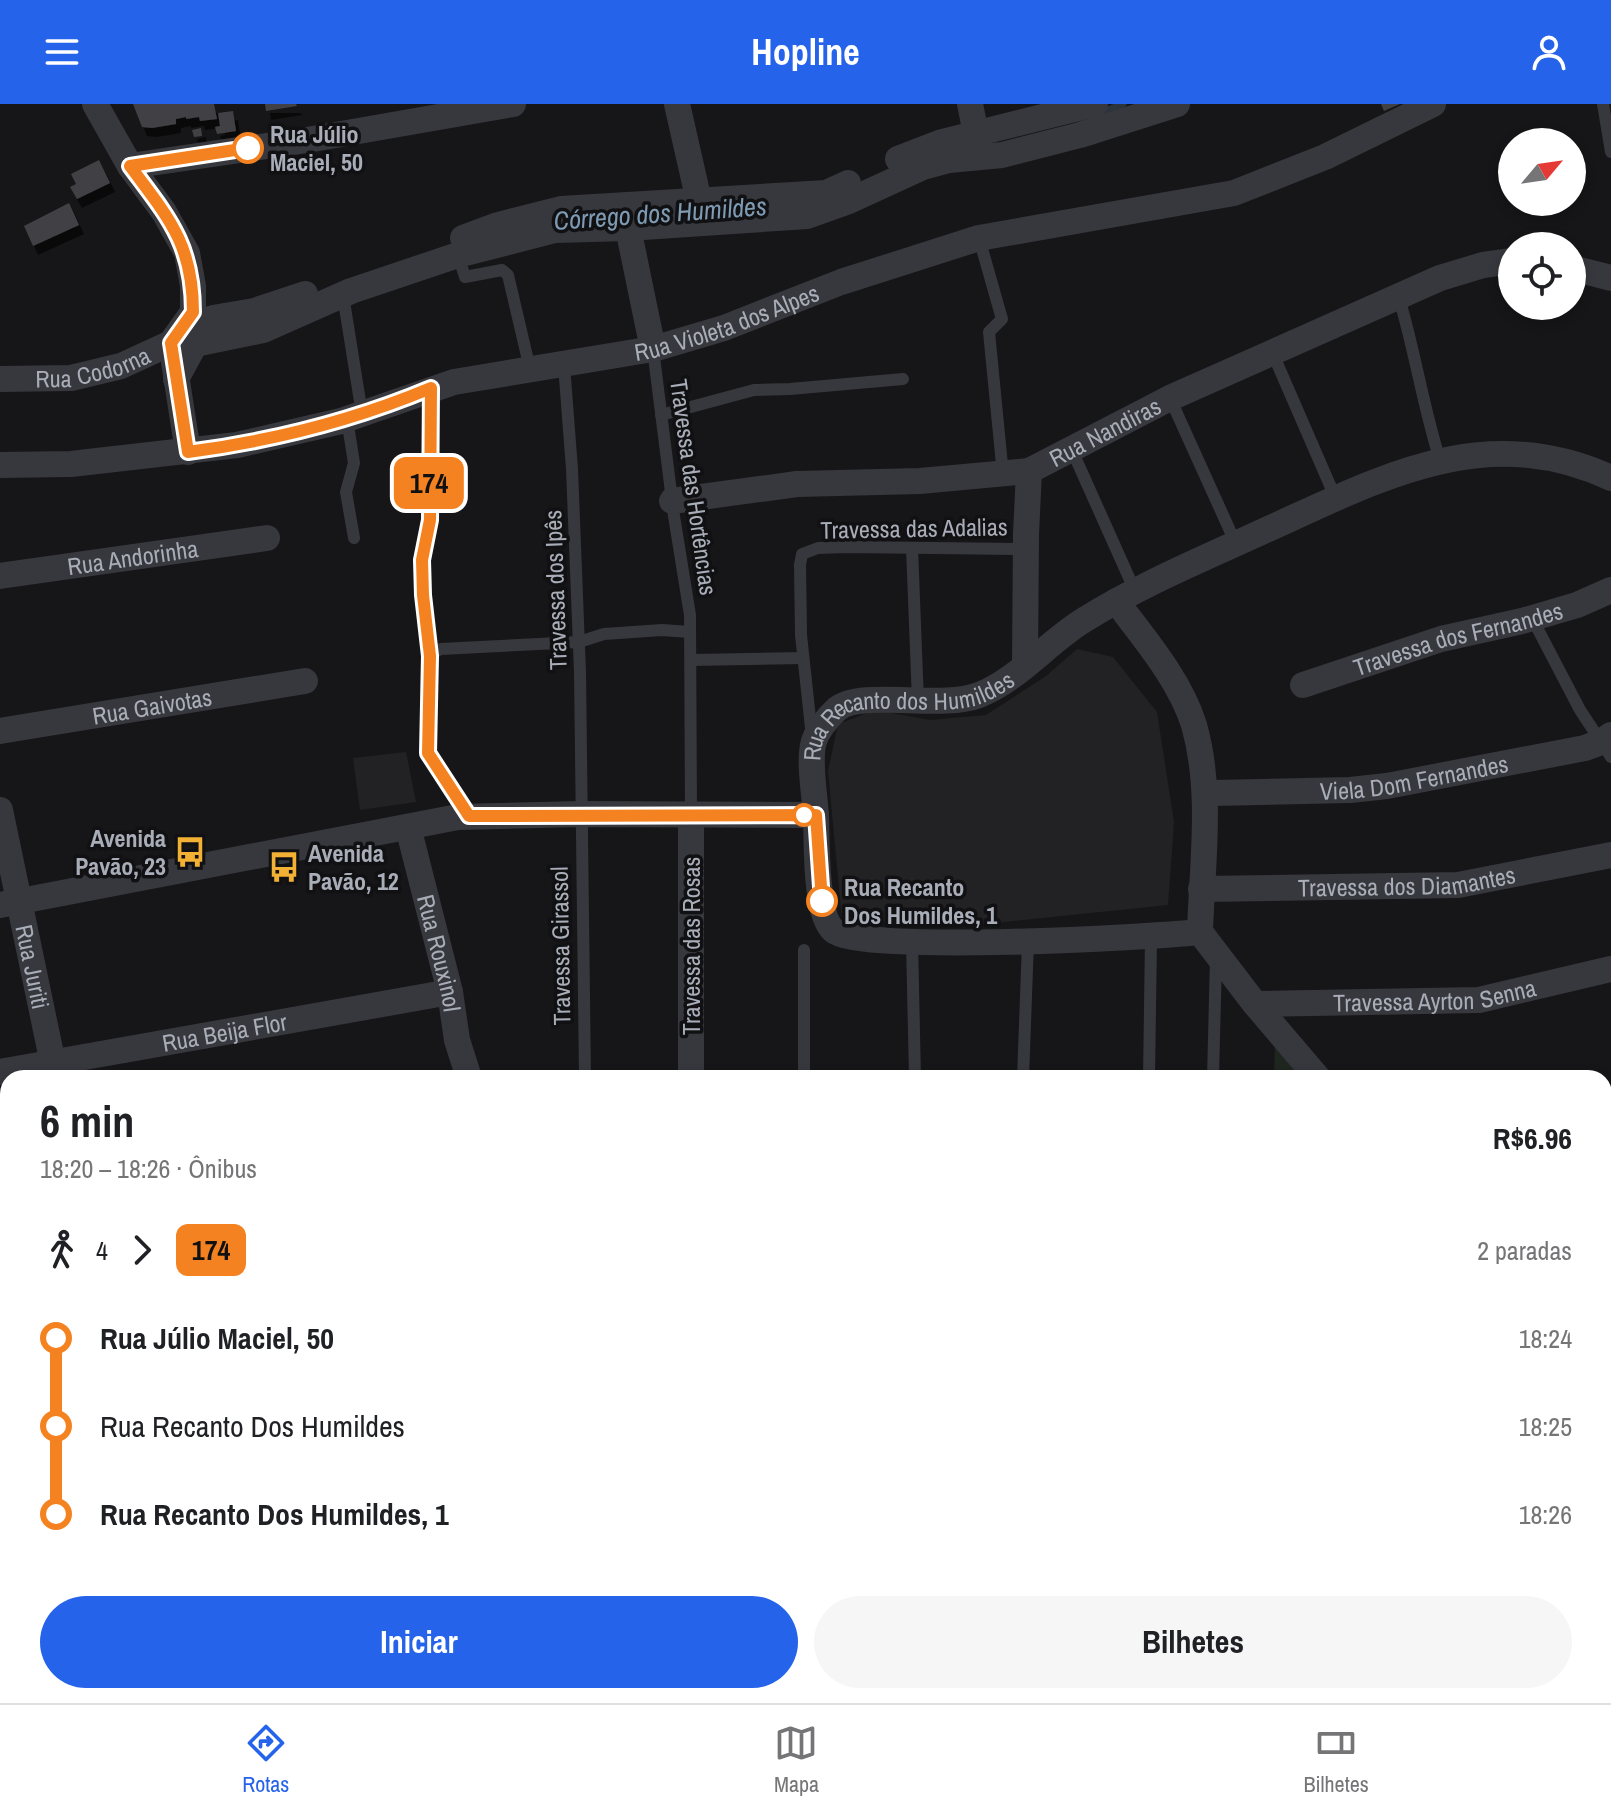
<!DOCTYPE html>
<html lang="pt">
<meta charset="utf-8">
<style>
:root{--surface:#fff;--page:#f6f6f6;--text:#202124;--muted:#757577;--line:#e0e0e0;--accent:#2563eb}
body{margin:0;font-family:"Archivo Narrow",sans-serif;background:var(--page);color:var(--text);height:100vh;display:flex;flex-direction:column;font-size:30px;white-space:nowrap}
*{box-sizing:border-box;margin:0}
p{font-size:26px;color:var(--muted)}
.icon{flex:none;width:44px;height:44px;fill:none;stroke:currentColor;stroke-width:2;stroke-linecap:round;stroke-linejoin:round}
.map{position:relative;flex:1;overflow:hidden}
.panel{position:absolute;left:0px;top:966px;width:1612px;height:634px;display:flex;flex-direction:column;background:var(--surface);border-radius:24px 24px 0 0;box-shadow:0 4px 12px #0003}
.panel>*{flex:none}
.badge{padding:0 16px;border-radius:12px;font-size:28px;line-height:52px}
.needle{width:52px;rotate:61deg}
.tools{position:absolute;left:1498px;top:24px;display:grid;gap:16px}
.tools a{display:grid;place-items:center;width:88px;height:88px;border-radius:50%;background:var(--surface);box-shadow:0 4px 12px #0003;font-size:40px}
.map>.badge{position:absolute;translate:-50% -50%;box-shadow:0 0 0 4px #fff}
.legs{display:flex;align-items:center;gap:12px;height:88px;padding:0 40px;font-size:26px}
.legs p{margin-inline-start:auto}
.head{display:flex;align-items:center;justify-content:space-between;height:136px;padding:0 40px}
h1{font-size:44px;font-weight:700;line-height:60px}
.primary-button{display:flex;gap:16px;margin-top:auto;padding:16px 40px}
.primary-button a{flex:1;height:92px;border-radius:48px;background:var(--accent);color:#fff;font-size:32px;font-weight:700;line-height:92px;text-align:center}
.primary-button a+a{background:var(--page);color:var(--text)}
ul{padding:0 40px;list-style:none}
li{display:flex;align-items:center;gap:28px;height:88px;font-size:30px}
li i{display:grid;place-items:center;width:12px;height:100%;margin:0 10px;background:currentColor}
li i::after{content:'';width:20px;height:20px;margin:-10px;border:6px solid;border-radius:50%;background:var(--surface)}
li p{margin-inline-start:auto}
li:first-child i{background:linear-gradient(#0000 50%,currentColor 0)}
li:last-child i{background:linear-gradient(currentColor 50%,#0000 0)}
header{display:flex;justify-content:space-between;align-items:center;height:104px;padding:0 40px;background:var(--accent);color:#fff;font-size:36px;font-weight:700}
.tabs{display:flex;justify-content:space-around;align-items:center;height:112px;border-top:2px solid var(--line);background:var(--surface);font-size:22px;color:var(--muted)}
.tabs a{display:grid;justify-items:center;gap:4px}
.tabs .current{color:var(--accent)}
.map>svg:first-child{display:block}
.built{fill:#222225}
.green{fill:#1e261f}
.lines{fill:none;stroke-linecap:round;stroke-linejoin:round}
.stream{stroke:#2c353c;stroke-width:7}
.building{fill:#404145;filter:url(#shadow)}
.lane{stroke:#37383d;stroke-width:12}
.street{stroke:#37383d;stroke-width:26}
.line-1-casing{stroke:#fff;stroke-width:18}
.line-1{stroke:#f58220;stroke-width:12}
.stop-1-dot{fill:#fff;stroke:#f58220;stroke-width:4}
.labels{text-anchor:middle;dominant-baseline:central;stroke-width:7;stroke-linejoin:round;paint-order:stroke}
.stop-label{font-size:24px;font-weight:bold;fill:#a8adb8;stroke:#111113;text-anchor:start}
.street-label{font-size:24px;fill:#a8adb8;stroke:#111113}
.poi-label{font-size:24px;font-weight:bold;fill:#a8adb8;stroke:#111113;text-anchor:end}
.water-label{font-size:26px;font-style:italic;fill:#7f9bb3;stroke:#111113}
</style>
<header><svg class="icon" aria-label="menu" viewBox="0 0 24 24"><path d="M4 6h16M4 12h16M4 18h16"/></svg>Hopline<svg class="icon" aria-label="person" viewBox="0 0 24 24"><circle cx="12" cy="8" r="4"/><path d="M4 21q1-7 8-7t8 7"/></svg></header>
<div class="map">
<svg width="1611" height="1599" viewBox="0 0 1611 1599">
<defs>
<filter id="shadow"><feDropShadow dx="5" dy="9" stdDeviation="0" flood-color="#0009"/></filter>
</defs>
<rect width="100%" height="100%" fill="#161618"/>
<g class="built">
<path d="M1077,545L1113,553L1157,608L1174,718L1168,801L966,822L842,816L828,667L838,620L875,606L930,616L986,611L1046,572Z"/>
<path d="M406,648L416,698L360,706L353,654Z"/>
</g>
<path class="green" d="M1275,938L1305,974H1274Z"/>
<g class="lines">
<g class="stream">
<path d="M1098,10L1123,0"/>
<path d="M0,1349L8,1348"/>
</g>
</g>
<g class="building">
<path d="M133,0H214L217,15L200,17L199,13L186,15V13L176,15V20L152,24L142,23Z"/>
<path d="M265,0H296L297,2L266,7Z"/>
<path d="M1381,0H1400L1384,7Z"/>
<path d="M233,7L236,27L217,30L215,23L220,22L218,9Z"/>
<path d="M201,24L202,32L194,33L192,26Z"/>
<path d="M99,56L110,79L77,95L70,83L76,80L71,70Z"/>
<path d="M69,99L79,121L33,142L24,122Z"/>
</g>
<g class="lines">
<g class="lane">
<path d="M1603,0L1611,48"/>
<path d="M979,134L1002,215L989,228L1003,371"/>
<path d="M458,151L465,173L502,166L508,171L530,265"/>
<path d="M343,191L362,310"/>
<path d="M1399,194C1415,247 1423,303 1440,356"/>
<path d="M653,245L674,412L690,511L691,710"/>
<path d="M1273,250L1336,395"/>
<path d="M564,261L572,365L580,568L585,974"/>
<path d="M1170,294L1236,440"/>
<path d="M661,311L754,286L790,285L903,275"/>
<path d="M347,315L354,359L346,388L354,434"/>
<path d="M1071,344L1135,487"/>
<path d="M912,444L918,597"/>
<path d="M1532,514L1580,606L1611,653"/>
<path d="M430,552L423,491L422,456L430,416L431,285"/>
<path d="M691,556L803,554"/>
<path d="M812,633L801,531L800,461L802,450L818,444L847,443L1026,445"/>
<path d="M469,712L428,649L430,560L434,548L441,545L579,538L604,530L662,526L690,528"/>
<path d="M912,837L915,974"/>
<path d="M804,974V846"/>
<path d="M1023,974L1028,838"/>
<path d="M1149,974L1151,834"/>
<path d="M1213,974L1216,854"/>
<path d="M1604,1267L1611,1266"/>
</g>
<g class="street">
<path d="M677,0L699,97"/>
<path d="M970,0L976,30"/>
<path d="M898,55L942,38L1095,0"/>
<path d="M130,62L307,36L513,0"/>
<path d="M628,124L653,245"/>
<path d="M463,134L498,121L561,105L826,89L848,79"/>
<path d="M1572,164L1611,174"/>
<path d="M176,232L213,214L254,207L305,190"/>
<path d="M174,258L188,348"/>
<path id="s1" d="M0,275L71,274L121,262L171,239L193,208V182L187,149L164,108L130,62L95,0"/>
<path d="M176,275L195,240L263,226L351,187L458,151L555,126L628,124L807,112L849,97L923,63L949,56L1002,51L1080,31L1177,0"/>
<path id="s2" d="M0,361L71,360L237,341L341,317L454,278L653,245L724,224L841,178L979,134L1234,89L1325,53L1433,0"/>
<path id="s3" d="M672,397L797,380L920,377L1029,367L1170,294L1440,174L1483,161L1512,157"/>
<path id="s4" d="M0,472L267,434"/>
<path d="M1116,497C1144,534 1180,576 1194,621C1213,688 1202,760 1200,828"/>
<path d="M1025,561L1026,430L1029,367"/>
<path id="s5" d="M1303,581L1441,535L1522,517L1577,501L1611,486"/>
<path id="s6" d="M0,627L305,577"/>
<path id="s7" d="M1213,689L1350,686L1387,682L1585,644L1601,638L1611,631"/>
<path id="s8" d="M0,706L56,974"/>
<path d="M691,710V974"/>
<path id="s9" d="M408,723L450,888L457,936L469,974"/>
<path id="s10" d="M1201,785L1458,781L1611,751"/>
<path d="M0,801L458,713L580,710L816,711"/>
<path id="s11" d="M1200,828C1151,833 858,850 833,826C815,810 817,738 816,713C815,692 809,661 813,641C815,629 828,613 837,605C862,585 940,606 979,591C1019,575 1048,538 1084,516C1142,480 1205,454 1266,426C1381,374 1485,316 1611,374"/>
<path d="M1200,828L1255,900L1318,974"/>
<path id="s12" d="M1255,900L1479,896L1611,865"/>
<path id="s13" d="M0,968L450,888"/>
<path d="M1604,1002H1611"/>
<path d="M1604,1121H1611"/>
<path d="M0,1122L8,1120"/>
<path d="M0,1280L8,1279"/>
<path d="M0,1437L8,1435"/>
<path d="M1604,1450L1611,1437"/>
<path d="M1604,1582L1611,1583"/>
<path d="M107,1592L110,1599"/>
<path d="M268,1592L270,1599"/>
<path d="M430,1592L433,1599"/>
<path d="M595,1592L598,1599"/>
<path d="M752,1592L755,1599"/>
<path d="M915,1592L918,1599"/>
<path d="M1095,1592L1098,1599"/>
<path d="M1276,1592L1280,1599"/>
<path d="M1477,1599L1488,1592"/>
</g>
</g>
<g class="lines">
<defs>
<path id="line-1" d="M248,44L130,62C168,113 193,140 193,208L171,239L188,348C272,337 352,317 431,284L430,416L422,456L423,491L430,552L428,649L469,712L816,711L822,797"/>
</defs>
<use href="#line-1" class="line-1-casing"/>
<use href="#line-1" class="line-1"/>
</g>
<defs>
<symbol id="bus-bare" viewBox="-9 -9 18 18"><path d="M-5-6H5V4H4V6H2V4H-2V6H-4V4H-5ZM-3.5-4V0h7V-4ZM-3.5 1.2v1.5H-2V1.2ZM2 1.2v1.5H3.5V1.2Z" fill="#f2b134" stroke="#111113" stroke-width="2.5" paint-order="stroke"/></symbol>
</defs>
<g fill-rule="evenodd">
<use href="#bus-bare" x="168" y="726" width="44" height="44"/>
<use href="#bus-bare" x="262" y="741" width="44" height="44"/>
</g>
<g class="stop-1-dot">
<circle cx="248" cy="44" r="14"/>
<circle cx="804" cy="711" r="10"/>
<circle cx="822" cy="797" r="14"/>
</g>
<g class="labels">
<g class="stop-label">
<text x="270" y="30">Rua Júlio<tspan x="270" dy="28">Maciel, 50</tspan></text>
<text x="844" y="783">Rua Recanto<tspan x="844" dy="28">Dos Humildes, 1</tspan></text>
</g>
<g class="street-label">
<text stroke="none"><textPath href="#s2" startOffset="744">Rua Violeta dos Alpes</textPath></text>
<text stroke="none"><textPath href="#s1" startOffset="94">Rua Codorna</textPath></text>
<text stroke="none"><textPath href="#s3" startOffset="444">Rua Nandiras</textPath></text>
<text transform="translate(694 383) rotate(82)">Travessa das Hortências</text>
<text transform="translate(914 424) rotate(-1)">Travessa das Adalias</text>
<text stroke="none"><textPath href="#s4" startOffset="134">Rua Andorinha</textPath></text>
<text transform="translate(555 486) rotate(-92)">Travessa dos Ipês</text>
<text stroke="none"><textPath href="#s5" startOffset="162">Travessa dos Fernandes</textPath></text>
<text stroke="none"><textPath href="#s6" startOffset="154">Rua Gaivotas</textPath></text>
<text stroke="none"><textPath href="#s11" startOffset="662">Rua Recanto dos Humildes</textPath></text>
<text stroke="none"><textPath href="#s7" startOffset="202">Viela Dom Fernandes</textPath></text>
<text stroke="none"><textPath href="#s10" startOffset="206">Travessa dos Diamantes</textPath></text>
<text transform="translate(560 842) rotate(-91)">Travessa Girassol</text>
<text transform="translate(691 842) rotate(-90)">Travessa das Rosas</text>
<text stroke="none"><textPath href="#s9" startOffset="130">Rua Rouxinol</textPath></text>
<text stroke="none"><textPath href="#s8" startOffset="160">Rua Juriti</textPath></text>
<text stroke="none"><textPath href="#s12" startOffset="180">Travessa Ayrton Senna</textPath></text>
<text stroke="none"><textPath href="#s13" startOffset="228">Rua Beija Flor</textPath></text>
</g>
<g class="poi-label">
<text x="166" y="734">Avenida<tspan x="166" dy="28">Pavão, 23</tspan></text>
<text x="308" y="749" text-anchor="start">Avenida<tspan x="308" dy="28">Pavão, 12</tspan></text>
</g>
<g class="water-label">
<text transform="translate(660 109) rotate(-4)">Córrego dos Humildes</text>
</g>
</g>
</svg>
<div class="tools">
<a><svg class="needle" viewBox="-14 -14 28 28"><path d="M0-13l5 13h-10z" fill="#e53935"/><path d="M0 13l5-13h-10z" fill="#757577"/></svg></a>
<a><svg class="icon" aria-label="locate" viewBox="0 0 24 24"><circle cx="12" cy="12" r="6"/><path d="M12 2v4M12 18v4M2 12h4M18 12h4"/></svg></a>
</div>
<b class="badge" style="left:429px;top:379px;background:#f58220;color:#111">174</b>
<section class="panel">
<div class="head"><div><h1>6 min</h1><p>18:20 – 18:26 · Ônibus</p></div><b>R$6.96</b></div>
<div class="legs"><svg class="icon" aria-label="walk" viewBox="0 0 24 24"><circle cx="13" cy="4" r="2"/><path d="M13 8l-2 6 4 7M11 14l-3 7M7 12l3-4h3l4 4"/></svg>4<svg class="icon" aria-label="forward" viewBox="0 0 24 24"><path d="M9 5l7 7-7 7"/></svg><b class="badge" style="background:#f58220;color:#111">174</b><p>2 paradas</p></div>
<ul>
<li><i style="color:#f58220"></i><b>Rua Júlio Maciel, 50</b><p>18:24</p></li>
<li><i style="color:#f58220"></i><span>Rua Recanto Dos Humildes</span><p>18:25</p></li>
<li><i style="color:#f58220"></i><b>Rua Recanto Dos Humildes, 1</b><p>18:26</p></li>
</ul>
<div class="primary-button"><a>Iniciar</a><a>Bilhetes</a></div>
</section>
</div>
<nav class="tabs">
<a class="current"><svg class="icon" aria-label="directions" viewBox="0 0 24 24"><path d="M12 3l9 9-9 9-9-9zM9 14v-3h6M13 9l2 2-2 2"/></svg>Rotas</a>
<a><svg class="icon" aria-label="map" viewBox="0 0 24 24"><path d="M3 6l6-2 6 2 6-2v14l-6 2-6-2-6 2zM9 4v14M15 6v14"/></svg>Mapa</a>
<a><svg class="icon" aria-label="tickets" viewBox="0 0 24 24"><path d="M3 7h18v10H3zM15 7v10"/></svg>Bilhetes</a>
</nav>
